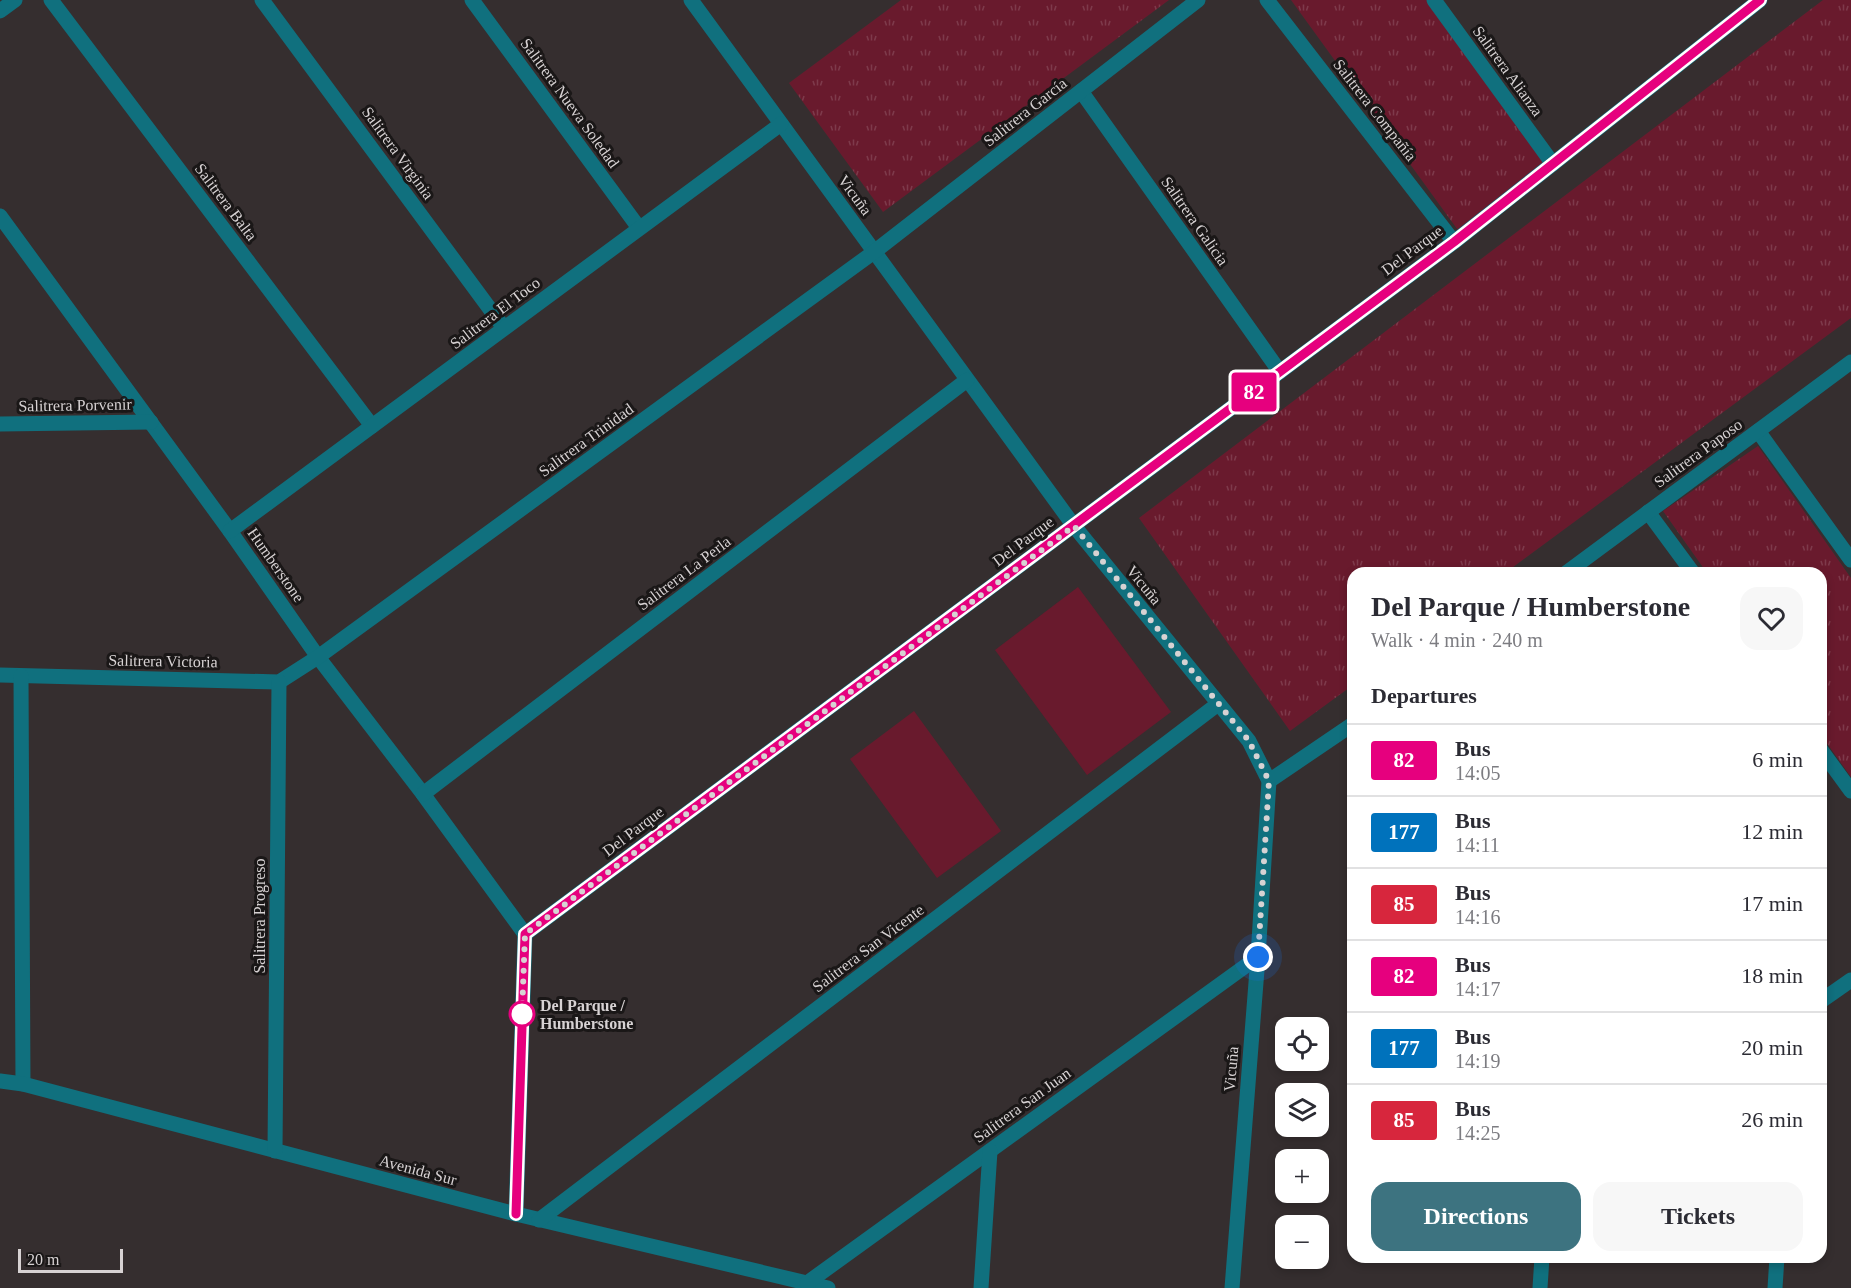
<!DOCTYPE html>
<meta charset="utf-8">
<style>
:root{--surface:#fff;--page:#f7f7f7;--text:#2b2b33;--muted:#7c7c81;--line:#e1e1e2;--accent:#3d7380}
body{margin:0;font-family:Georgia,serif;background:var(--page);color:var(--text);height:100vh;display:flex;flex-direction:column;font-size:22px;white-space:nowrap}
*{box-sizing:border-box;margin:0}
p{font-size:20px;color:var(--muted)}
.icon{flex:none;width:33px;height:33px;fill:none;stroke:currentColor;stroke-width:2;stroke-linecap:round;stroke-linejoin:round}
.map{position:relative;flex:1;overflow:hidden}
.panel{position:absolute;left:1347px;top:567px;width:480px;height:696px;display:flex;flex-direction:column;background:var(--surface);border-radius:18px;box-shadow:0 3px 9px #0003}
.panel>*{flex:none}
.badge{padding:0 12px;border-radius:4px;font-size:21px;line-height:39px}
.tools{position:absolute;left:1275px;top:1017px;display:grid;gap:12px}
.tools a{display:grid;place-items:center;width:54px;height:54px;border-radius:12px;background:var(--surface);box-shadow:0 3px 9px #0003;font-size:30px}
.scale{position:absolute;left:18px;bottom:15px;width:105px;box-sizing:border-box;padding-left:6px;border:3px solid #d7d2d3;border-top:0;font-size:16px;line-height:21px;white-space:nowrap;color:#d7d2d3;-webkit-text-stroke:4px #1a1717;paint-order:stroke}
.you{position:absolute;width:30px;height:30px;margin:-15px;border:4px solid #fff;border-radius:50%;background:#1a73e8;box-shadow:0 0 0 9px #1a73e833}
.map>.badge{position:absolute;translate:-50% -50%;box-shadow:0 0 0 3px #fff}
h2{padding:0 24px;font-size:22px;line-height:54px}
.round{display:grid;place-items:center;flex:none;width:63px;height:63px;border-radius:18px;background:var(--page)}
.overview{display:flex;align-items:center;justify-content:space-between;height:102px;padding:0 24px}
h1{font-size:28px;font-weight:800;line-height:45px}
.button{display:flex;gap:12px;margin-top:auto;padding:12px 24px}
.button a{flex:1;height:69px;border-radius:18px;background:var(--accent);color:#fff;font-size:24px;font-weight:800;line-height:69px;text-align:center}
.button a+a{background:var(--page);color:var(--text)}
ul{padding:0;list-style:none}
li{display:flex;align-items:center;gap:18px;height:72px;padding:0 24px;border-top:2px solid var(--line)}
li div{flex:1}
li b{display:block;font-size:22px}
li em{font-style:normal}
li .badge{min-width:66px;font-weight:700;text-align:center}
.map>svg:first-child{display:block}
.grass{fill:url(#grass-tufts)}
.garden{fill:#691a2d}
.lines{fill:none;stroke-linecap:round;stroke-linejoin:round}
.minor{stroke:#10707e;stroke-width:15}
.line-casing{stroke:#fff;stroke-width:14}
.line{stroke:#e6007e;stroke-width:9}
.walk{stroke:#d7d2d3;stroke-width:6;stroke-dasharray:0 10.8}
.stop-dot{fill:#fff;stroke:#e6007e;stroke-width:3}
.labels{text-anchor:middle;dominant-baseline:central;stroke-width:6;stroke-linejoin:round;paint-order:stroke}
.street-label{font-size:16px;fill:#d7d2d3;stroke:#1a1717}
.stop-label{font-size:16px;font-weight:bold;fill:#d7d2d3;stroke:#1a1717;text-anchor:start}
</style>
<div class="map">
<svg width="1851" height="1288" viewBox="0 0 1851 1288">
<defs>
<pattern id="grass-tufts" width="24" height="20" patternUnits="userSpaceOnUse" patternTransform="scale(1.5)"><rect width="24" height="20" fill="#691a2d"/><path d="M3 7l-1-3M5 7V3M7 7l1-3M15 17l-1-3M17 17v-4M19 17l1-3" fill="none" stroke="#7e3a4b"/></pattern>
</defs>
<rect width="100%" height="100%" fill="#352e2f"/>
<g class="grass">
<path d="M901,0H1169L883,212L789,83Z"/>
<path d="M1291,0H1428L1550,166L1460,233Z"/>
<path d="M1823,0H1851V318L1505,573H1353V685L1290,731L1139,518Z"/>
<path d="M1758,446L1851,578V777L1821,735V573H1707L1663,511Z"/>
</g>
<g class="garden">
<path d="M1078,587L1171,712L1087,775L995,650Z"/>
<path d="M914,711L1001,831L937,878L850,759Z"/>
</g>
<g class="lines">
<g class="minor">
<path d="M51,0L372,426"/>
<path d="M262,0L504,328"/>
<path d="M472,0L639,228"/>
<path d="M691,0L1074,526L1249,741L1269,781L1258,957L1232,1288"/>
<path d="M1267,0L1454,242"/>
<path d="M1434,0L1553,164"/>
<path d="M0,11L15,0"/>
<path d="M1081,91L1280,372"/>
<path d="M0,216L230,531L318,657L423,794L525,934"/>
<path d="M0,424L151,422"/>
<path d="M1758,431L1851,560"/>
<path d="M1648,512L1693,573"/>
<path d="M230,531L781,124"/>
<path d="M1566,573L1851,362"/>
<path d="M0,675L279,682L318,657L874,252L1198,0"/>
<path d="M21,676L23,1084"/>
<path d="M1821,750L1851,791"/>
<path d="M1269,781L1353,724"/>
<path d="M423,794L967,380"/>
<path d="M525,934L1454,242L1760,0"/>
<path d="M1821,1001L1851,980"/>
<path d="M0,1081L23,1084L516,1214L828,1288"/>
<path d="M275,1151L279,682"/>
<path d="M516,1214L525,934"/>
<path d="M539,1220L1218,704"/>
<path d="M807,1283L1258,957"/>
<path d="M981,1288L990,1151"/>
<path d="M1540,1288L1542,1257"/>
<path d="M1775,1288L1777,1257"/>
</g>
</g>
<g class="lines">
<defs>
<path id="line" d="M516,1214L525,934L1454,242L1760,0"/>
</defs>
<use href="#line" class="line-casing"/>
<use href="#line" class="line"/>
<path class="walk" d="M522,1014L525,934L1074,526L1249,741L1269,781L1258,957"/>
</g>
<circle class="stop-dot" cx="522" cy="1014" r="12"/>
<g class="labels">
<g class="street-label">
<text transform="translate(1508 71) rotate(54)">Salitrera Alianza</text>
<text transform="translate(570 103) rotate(54)">Salitrera Nueva Soledad</text>
<text transform="translate(1375 110) rotate(52)">Salitrera Compañía</text>
<text transform="translate(1025 112) rotate(-38)">Salitrera García</text>
<text transform="translate(398 153) rotate(54)">Salitrera Virginia</text>
<text transform="translate(855 195) rotate(54)">Vicuña</text>
<text transform="translate(226 202) rotate(53)">Salitrera Balta</text>
<text transform="translate(1195 221) rotate(55)">Salitrera Galicia</text>
<text transform="translate(1412 250) rotate(-37)">Del Parque</text>
<text transform="translate(495 313) rotate(-37)">Salitrera El Toco</text>
<text transform="translate(75 405) rotate(-1)">Salitrera Porvenir</text>
<text transform="translate(586 440) rotate(-36)">Salitrera Trinidad</text>
<text transform="translate(1698 453) rotate(-36)">Salitrera Paposo</text>
<text transform="translate(1023 541) rotate(-37)">Del Parque</text>
<text transform="translate(276 565) rotate(55)">Humberstone</text>
<text transform="translate(684 573) rotate(-37)">Salitrera La Perla</text>
<text transform="translate(1144 585) rotate(51)">Vicuña</text>
<text transform="translate(163 661) rotate(1)">Salitrera Victoria</text>
<text transform="translate(633 831) rotate(-37)">Del Parque</text>
<text transform="translate(259 916) rotate(-90)">Salitrera Progreso</text>
<text transform="translate(868 948) rotate(-37)">Salitrera San Vicente</text>
<text transform="translate(1231 1069) rotate(-85)">Vicuña</text>
<text transform="translate(1022 1105) rotate(-36)">Salitrera San Juan</text>
<text transform="translate(418 1170) rotate(15)">Avenida Sur</text>
</g>
<g class="stop-label">
<text x="540" y="1005">Del Parque /<tspan x="540" dy="18">Humberstone</tspan></text>
</g>
</g>
</svg>
<div class="tools">
<a><svg class="icon" aria-label="locate" viewBox="0 0 24 24"><circle cx="12" cy="12" r="6"/><path d="M12 2v4M12 18v4M2 12h4M18 12h4"/></svg></a>
<a><svg class="icon" aria-label="layers" viewBox="0 0 24 24"><path d="M12 4l9 5-9 5-9-5zM3 14l9 5 9-5"/></svg></a>
<a>+</a>
<a>−</a>
</div>
<div class="scale">20 m</div>
<div class="you" style="left:1258px;top:957px"></div>
<b class="badge" style="left:1254px;top:392px;background:#e6007e;color:#fff">82</b>
<section class="panel">
<div class="overview"><div><h1>Del Parque / Humberstone</h1><p>Walk · 4 min · 240 m</p></div><a class="round"><svg class="icon" aria-label="heart" viewBox="0 0 24 24"><path d="M12 20l-8-8c-3-5 5-10 8-4 3-6 11-1 8 4z"/></svg></a></div>
<h2>Departures</h2>
<ul>
<li><span class="badge" style="background:#e6007e;color:#fff">82</span><div><b>Bus</b><p>14:05</p></div><em>6 min</em></li>
<li><span class="badge" style="background:#0072bc;color:#fff">177</span><div><b>Bus</b><p>14:11</p></div><em>12 min</em></li>
<li><span class="badge" style="background:#d7263d;color:#fff">85</span><div><b>Bus</b><p>14:16</p></div><em>17 min</em></li>
<li><span class="badge" style="background:#e6007e;color:#fff">82</span><div><b>Bus</b><p>14:17</p></div><em>18 min</em></li>
<li><span class="badge" style="background:#0072bc;color:#fff">177</span><div><b>Bus</b><p>14:19</p></div><em>20 min</em></li>
<li><span class="badge" style="background:#d7263d;color:#fff">85</span><div><b>Bus</b><p>14:25</p></div><em>26 min</em></li>
</ul>
<div class="button"><a>Directions</a><a>Tickets</a></div>
</section>
</div>
